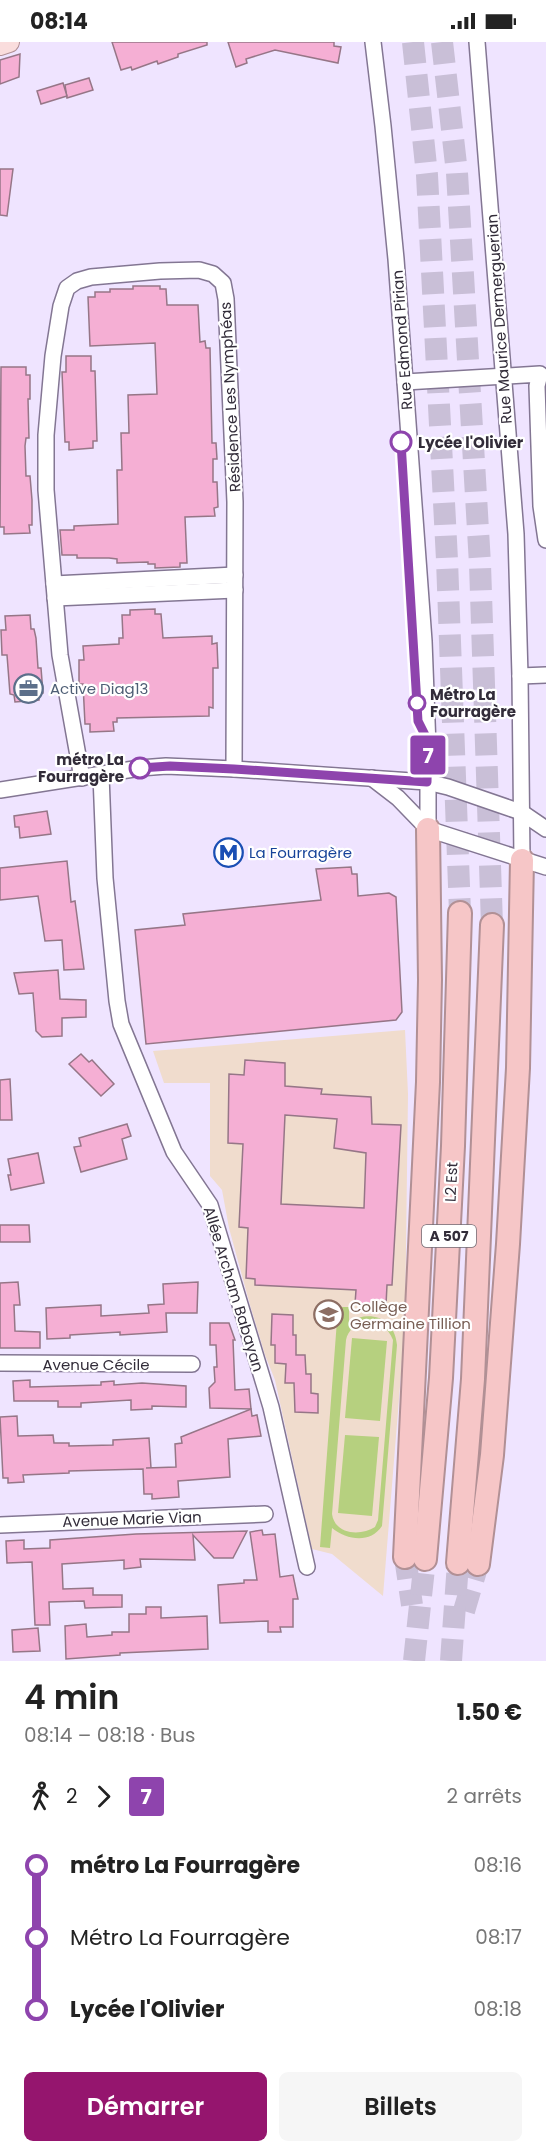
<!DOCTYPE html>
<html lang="fr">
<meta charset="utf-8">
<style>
:root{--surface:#fff;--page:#f6f6f6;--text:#222;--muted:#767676;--accent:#95156e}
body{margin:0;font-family:Poppins,sans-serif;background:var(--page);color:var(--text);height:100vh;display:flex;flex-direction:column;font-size:22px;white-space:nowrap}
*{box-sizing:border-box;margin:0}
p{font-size:20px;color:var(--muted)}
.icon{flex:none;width:33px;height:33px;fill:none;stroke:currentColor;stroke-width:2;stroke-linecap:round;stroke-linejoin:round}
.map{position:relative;height:1619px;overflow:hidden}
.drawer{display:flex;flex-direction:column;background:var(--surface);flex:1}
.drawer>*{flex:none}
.badge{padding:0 12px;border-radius:4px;font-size:21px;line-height:39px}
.map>.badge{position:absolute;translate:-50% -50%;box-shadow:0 0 0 3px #fff}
.legs{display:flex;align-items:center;gap:9px;height:66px;padding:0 24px;font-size:20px}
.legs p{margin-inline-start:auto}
.head{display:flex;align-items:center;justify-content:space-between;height:102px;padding:0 24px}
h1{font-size:33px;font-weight:600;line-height:45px}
.action{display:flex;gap:12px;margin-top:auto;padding:12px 24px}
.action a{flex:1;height:69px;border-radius:9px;background:var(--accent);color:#fff;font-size:24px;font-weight:600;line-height:69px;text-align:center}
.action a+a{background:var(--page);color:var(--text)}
ul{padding:0 24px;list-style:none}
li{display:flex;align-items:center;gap:21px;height:72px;font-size:22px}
li i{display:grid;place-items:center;width:9px;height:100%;margin:0 8px;background:currentColor}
li i::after{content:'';width:15px;height:15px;margin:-8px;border:4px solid;border-radius:50%;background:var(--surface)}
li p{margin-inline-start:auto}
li:first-child i{background:linear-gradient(#0000 50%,currentColor 0)}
li:last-child i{background:linear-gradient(currentColor 50%,#0000 0)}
.status{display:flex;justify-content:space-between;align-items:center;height:42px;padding:0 30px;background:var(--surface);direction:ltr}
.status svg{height:16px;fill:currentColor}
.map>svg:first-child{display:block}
.education{fill:#f0dccd}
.green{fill:#b6d07f;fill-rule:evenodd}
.building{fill:#f5afd4;stroke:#967687;stroke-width:1.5;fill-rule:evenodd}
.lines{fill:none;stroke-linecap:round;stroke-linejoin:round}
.highway-tunnel{stroke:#c9bfd7;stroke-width:22;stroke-dasharray:22 11;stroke-linecap:butt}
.minor-casing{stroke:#837693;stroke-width:18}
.major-casing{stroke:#b19095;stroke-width:22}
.highway-casing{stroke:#b19095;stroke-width:26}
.minor{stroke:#fff;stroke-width:15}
.major{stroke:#fadddd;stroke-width:20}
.highway{stroke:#f6c6c7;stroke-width:22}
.line-1-casing{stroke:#fff;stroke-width:14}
.line-1{stroke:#8e44ad;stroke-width:9}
.stop-1-dot{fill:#fff;stroke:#8e44ad;stroke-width:3}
.labels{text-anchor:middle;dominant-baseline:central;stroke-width:4.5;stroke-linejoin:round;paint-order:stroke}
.shield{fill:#fff;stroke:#706b74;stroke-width:1.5}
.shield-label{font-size:14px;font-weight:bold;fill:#322c39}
.street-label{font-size:15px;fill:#322c39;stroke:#fff}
.stop-label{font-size:15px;font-weight:bold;fill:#322c39;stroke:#fff;text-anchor:start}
.service-label{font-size:15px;fill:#4e5e75;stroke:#fff;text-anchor:start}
.transit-label{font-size:15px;fill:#164399;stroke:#fff;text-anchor:start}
.education-label{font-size:15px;fill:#785e54;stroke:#fff;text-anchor:start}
</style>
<div class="status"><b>08:14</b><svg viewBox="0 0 49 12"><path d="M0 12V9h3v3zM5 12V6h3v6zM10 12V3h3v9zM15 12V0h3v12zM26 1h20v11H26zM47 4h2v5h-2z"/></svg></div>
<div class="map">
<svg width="546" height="1619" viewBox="0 0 546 1619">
<rect width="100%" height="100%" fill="#efe4ff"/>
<path class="education" d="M405,988L408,1052L405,1283L383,1554L332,1512L312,1507L275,1338L265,1313L250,1263L229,1186L222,1148L210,1134V1041H164L153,1009Z"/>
<g class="green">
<path d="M338,1265H349V1280C370,1267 395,1276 397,1303L382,1484C370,1502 347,1498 332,1486L330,1506L320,1505ZM365,1279C378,1279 388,1285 393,1298L378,1478L375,1485C361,1494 335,1493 332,1472L346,1298C348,1288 355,1283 365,1279Z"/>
<path d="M352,1296L387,1299L380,1379L345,1376Z"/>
<path d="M345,1393L379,1395L372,1474L338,1471Z"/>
</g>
<g class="building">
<path d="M112,0H207V3L178,12V15L158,22L157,19L132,28L131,25L121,28Z"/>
<path d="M228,0H334V4L341,5L338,21L275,8L246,17L247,21L236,25Z"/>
<path d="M20,12L19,35L0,42V18Z"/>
<path d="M89,36L93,48L67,56L65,43Z"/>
<path d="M63,41L67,54L41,62L37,49Z"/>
<path d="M0,127H13L7,174L0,173Z"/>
<path d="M133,244H160V247H166L167,263H198L200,300L205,299L206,306H210L212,401H216L217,417H213V440H217L218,465L214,466L215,474L185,475L187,521H180V525L155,526V522H148V520L117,521V517L109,516H77V513H62L60,488H74V484L118,482L117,428H122L121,391H129L128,353L157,352L155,301L90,304L88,255H95V250H110V247H133Z"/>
<path d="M66,314H91V329H95L97,399H93V406L69,408V400H65L62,330H66Z"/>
<path d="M1,325H26V333H30V357H28L29,396H26L25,404L26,434H30L32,458V483H29L30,491L4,492V485H0Z"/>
<path d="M155,567V572H161L163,596L212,594V602L217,601L218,626H213V666L209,665V674L117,676V680H113L114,689L90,690V682H85L83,642H79V618H84L83,604L119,602V596H123L122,573H130V568Z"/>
<path d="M30,573L31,587H34L36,596L38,626H41L43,651H39V658L15,660L14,653L10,652L7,613H2L1,588H6L5,574Z"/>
<path d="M47,769L51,792L20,796L19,785H15L14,774Z"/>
<path d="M67,819L71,860L75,859L84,927L64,928L62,898L45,899L38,854L0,858V826Z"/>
<path d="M351,825L352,832H357L358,854L389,851L396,855L402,970L396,978L146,1002L135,888L185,883L183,872L321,858L316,827Z"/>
<path d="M58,928L60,957L86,958V975L62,976V994L42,995L36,989L33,951L19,952L14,931Z"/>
<path d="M81,1012L89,1020L92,1018L114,1042L101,1054L69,1022Z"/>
<path d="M245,1018L285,1021V1044L322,1047L321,1052L371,1055L372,1082L401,1083L392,1243H387L386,1263L355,1262L356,1248L255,1243V1237L246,1236L248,1186L239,1185L243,1102L228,1101L229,1032L244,1033ZM285,1073L337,1077L334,1106L366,1111L364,1166L281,1162Z"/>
<path d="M10,1037L12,1078H0V1038Z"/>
<path d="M127,1082L131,1094L122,1097L127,1117L81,1130L74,1105L81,1104L79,1096Z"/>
<path d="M38,1111L44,1141L11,1148L8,1133H11L8,1117Z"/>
<path d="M0,1183H29L30,1200H0Z"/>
<path d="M18,1240L20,1263H14L15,1289L40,1290V1306H0V1241Z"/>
<path d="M198,1240L197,1271H166L167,1290L120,1293V1290L70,1293V1296L47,1297L46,1266L101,1263V1274L149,1271L148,1263L164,1262L163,1242Z"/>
<path d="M272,1272L293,1273V1293H296V1313H305L306,1332H311V1351L318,1352V1371L295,1370L294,1341H285L286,1322L275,1321V1303H271Z"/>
<path d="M210,1281H229L235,1298H233L235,1348L249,1347L251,1367L210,1366L209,1346L215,1340L214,1325H217L216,1303H210Z"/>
<path d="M30,1338V1345L101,1343V1340L114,1339V1343L142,1341L186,1344V1365L152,1364V1367L131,1368V1358L81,1361V1365H58V1359H14L13,1339Z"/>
<path d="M251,1367L252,1374L257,1373L261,1394L228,1397L230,1435L178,1439L179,1455L152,1457V1452H144L143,1427L69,1429V1431L23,1433L24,1440L8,1441V1436H3L0,1375L17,1374L18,1394L53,1393L54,1401H69V1404L113,1403V1398L149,1396L151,1426H146L176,1425L175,1402L182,1401L181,1395Z"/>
<path d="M262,1488L263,1493L275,1492L280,1535L293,1533L298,1557H293V1585H280L281,1590H268V1579L220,1581L218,1543L244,1541V1538H257L250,1490Z"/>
<path d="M247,1489L233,1516H214L193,1493L195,1518L140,1517L141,1525L124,1527V1518L62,1522L63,1547L93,1546V1553H122V1565L85,1566L84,1559L49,1560L50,1583H35L32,1520L7,1521L6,1499L24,1498V1507L50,1506V1498L136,1492Z"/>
<path d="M146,1565H161V1576L207,1574L208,1607L120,1611V1613L66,1617L65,1584L86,1582L87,1595L112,1593V1590H129V1572H146Z"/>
<path d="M38,1586L40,1609L13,1610L12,1588Z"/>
</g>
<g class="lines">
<g class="highway-tunnel">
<path d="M413,0L427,133L447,518L460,871"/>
<path d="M442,0L457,131L480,522L492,883"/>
<path d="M405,1515L412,1563"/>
<path d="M464,1569L478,1522"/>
<path d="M414,1619L425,1517"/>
<path d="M451,1619L458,1521"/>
</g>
<defs>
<g id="minor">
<path d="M373,0L383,84L396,217L424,599L428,705V787"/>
<path d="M477,0L516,492L520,634L522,818"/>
<path d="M405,340L540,332L537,344L541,464L546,498"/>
<path d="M54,542L235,533"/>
<path d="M55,556L235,548"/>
<path d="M520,634L546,633"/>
<path d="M101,733L105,836L117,959L121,982L174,1110L210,1163L271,1365L307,1525"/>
<path d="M82,736L60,613L46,448V393L53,314L61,264L67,246L77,239L91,235L160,229L199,228L213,232L223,241L226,257L235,460L234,727"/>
<path d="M372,736L398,756L428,787L546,825"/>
<path d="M0,748L140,726L166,724L234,727L427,740L448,745L509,766L521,770L546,787"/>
<path d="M0,1321L192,1322"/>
<path d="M0,1483L265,1472"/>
</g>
<path id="major" d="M0,3L9,0"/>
<g id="highway">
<path d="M405,1515L428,1040L430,938L428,787"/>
<path d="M425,1517L441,1336L453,1104L460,871"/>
<path d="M458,1521L473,1337L492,883"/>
<path d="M478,1522L492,1413L508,1202L518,1026L522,818"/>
</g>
</defs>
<use href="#minor" class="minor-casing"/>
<use href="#major" class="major-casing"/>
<use href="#highway" class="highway-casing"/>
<use href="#minor" class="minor"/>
<use href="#major" class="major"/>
<use href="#highway" class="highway"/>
</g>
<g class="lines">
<defs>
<path id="line-1" d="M140,726L170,724L234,727L427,740L428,699L418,679L401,400"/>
</defs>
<use href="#line-1" class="line-1-casing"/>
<use href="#line-1" class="line-1"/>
</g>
<defs>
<symbol id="office-ring" viewBox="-11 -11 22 22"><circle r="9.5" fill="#fff" stroke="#5c6f8a" stroke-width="1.5"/><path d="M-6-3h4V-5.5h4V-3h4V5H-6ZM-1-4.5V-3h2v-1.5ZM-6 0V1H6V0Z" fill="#5c6f8a"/></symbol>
<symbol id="metro-ring" viewBox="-11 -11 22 22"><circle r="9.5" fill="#fff" stroke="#1a4fb4" stroke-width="1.5"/><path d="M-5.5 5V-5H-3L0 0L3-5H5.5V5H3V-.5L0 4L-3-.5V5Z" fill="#1a4fb4"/></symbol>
<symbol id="school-ring" viewBox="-11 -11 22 22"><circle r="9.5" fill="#fff" stroke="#8d6e63" stroke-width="1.5"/><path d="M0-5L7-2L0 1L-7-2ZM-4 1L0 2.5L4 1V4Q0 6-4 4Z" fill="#8d6e63"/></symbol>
</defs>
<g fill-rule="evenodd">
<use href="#office-ring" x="12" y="630" width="33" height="33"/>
<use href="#metro-ring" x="212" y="794" width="33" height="33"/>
<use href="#school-ring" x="312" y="1256" width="33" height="33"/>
</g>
<g class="stop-1-dot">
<circle cx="401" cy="400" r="10"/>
<circle cx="417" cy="661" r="8"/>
<circle cx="140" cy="726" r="10"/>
</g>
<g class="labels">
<rect class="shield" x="422" y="1183" width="54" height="22" rx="4.5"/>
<g class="shield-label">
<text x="449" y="1194">A 507</text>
</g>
<g class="street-label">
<text transform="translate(499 277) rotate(-94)">Rue Maurice Dermerguerian</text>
<text transform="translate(402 298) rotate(-94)">Rue Edmond Pirian</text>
<text transform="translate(230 355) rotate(-93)">Résidence Les Nymphéas</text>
<text transform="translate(451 1140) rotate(-87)">L2 Est</text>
<text transform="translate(234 1247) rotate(73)">Allée Archam Babayan</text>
<text x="96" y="1322">Avenue Cécile</text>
<text transform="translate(132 1477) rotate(-2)">Avenue Marie Vian</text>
</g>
<g class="stop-label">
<text x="418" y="400">Lycée l'Olivier</text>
<text x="430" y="652">Métro La<tspan x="430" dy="17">Fourragère</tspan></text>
<text x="124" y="717" text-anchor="end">métro La<tspan x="124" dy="17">Fourragère</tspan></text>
</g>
<g class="service-label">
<text x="50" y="646">Active Diag13</text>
</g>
<g class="transit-label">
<text x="249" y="810">La Fourragère</text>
</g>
<g class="education-label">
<text x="350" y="1264">Collège<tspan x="350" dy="17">Germaine Tillion</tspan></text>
</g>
</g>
</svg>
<b class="badge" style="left:428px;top:713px;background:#8e44ad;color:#fff">7</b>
</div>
<section class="drawer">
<div class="head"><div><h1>4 min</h1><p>08:14 – 08:18 · Bus</p></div><b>1.50 €</b></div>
<div class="legs"><svg class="icon" aria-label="walk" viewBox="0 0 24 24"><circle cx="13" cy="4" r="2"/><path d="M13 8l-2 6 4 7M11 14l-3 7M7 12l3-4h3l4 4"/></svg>2<svg class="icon" aria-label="forward" viewBox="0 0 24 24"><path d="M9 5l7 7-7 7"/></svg><b class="badge" style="background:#8e44ad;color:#fff">7</b><p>2 arrêts</p></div>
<ul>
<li><i style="color:#8e44ad"></i><b>métro La Fourragère</b><p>08:16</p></li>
<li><i style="color:#8e44ad"></i><span>Métro La Fourragère</span><p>08:17</p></li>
<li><i style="color:#8e44ad"></i><b>Lycée l'Olivier</b><p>08:18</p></li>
</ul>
<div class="action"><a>Démarrer</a><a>Billets</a></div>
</section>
